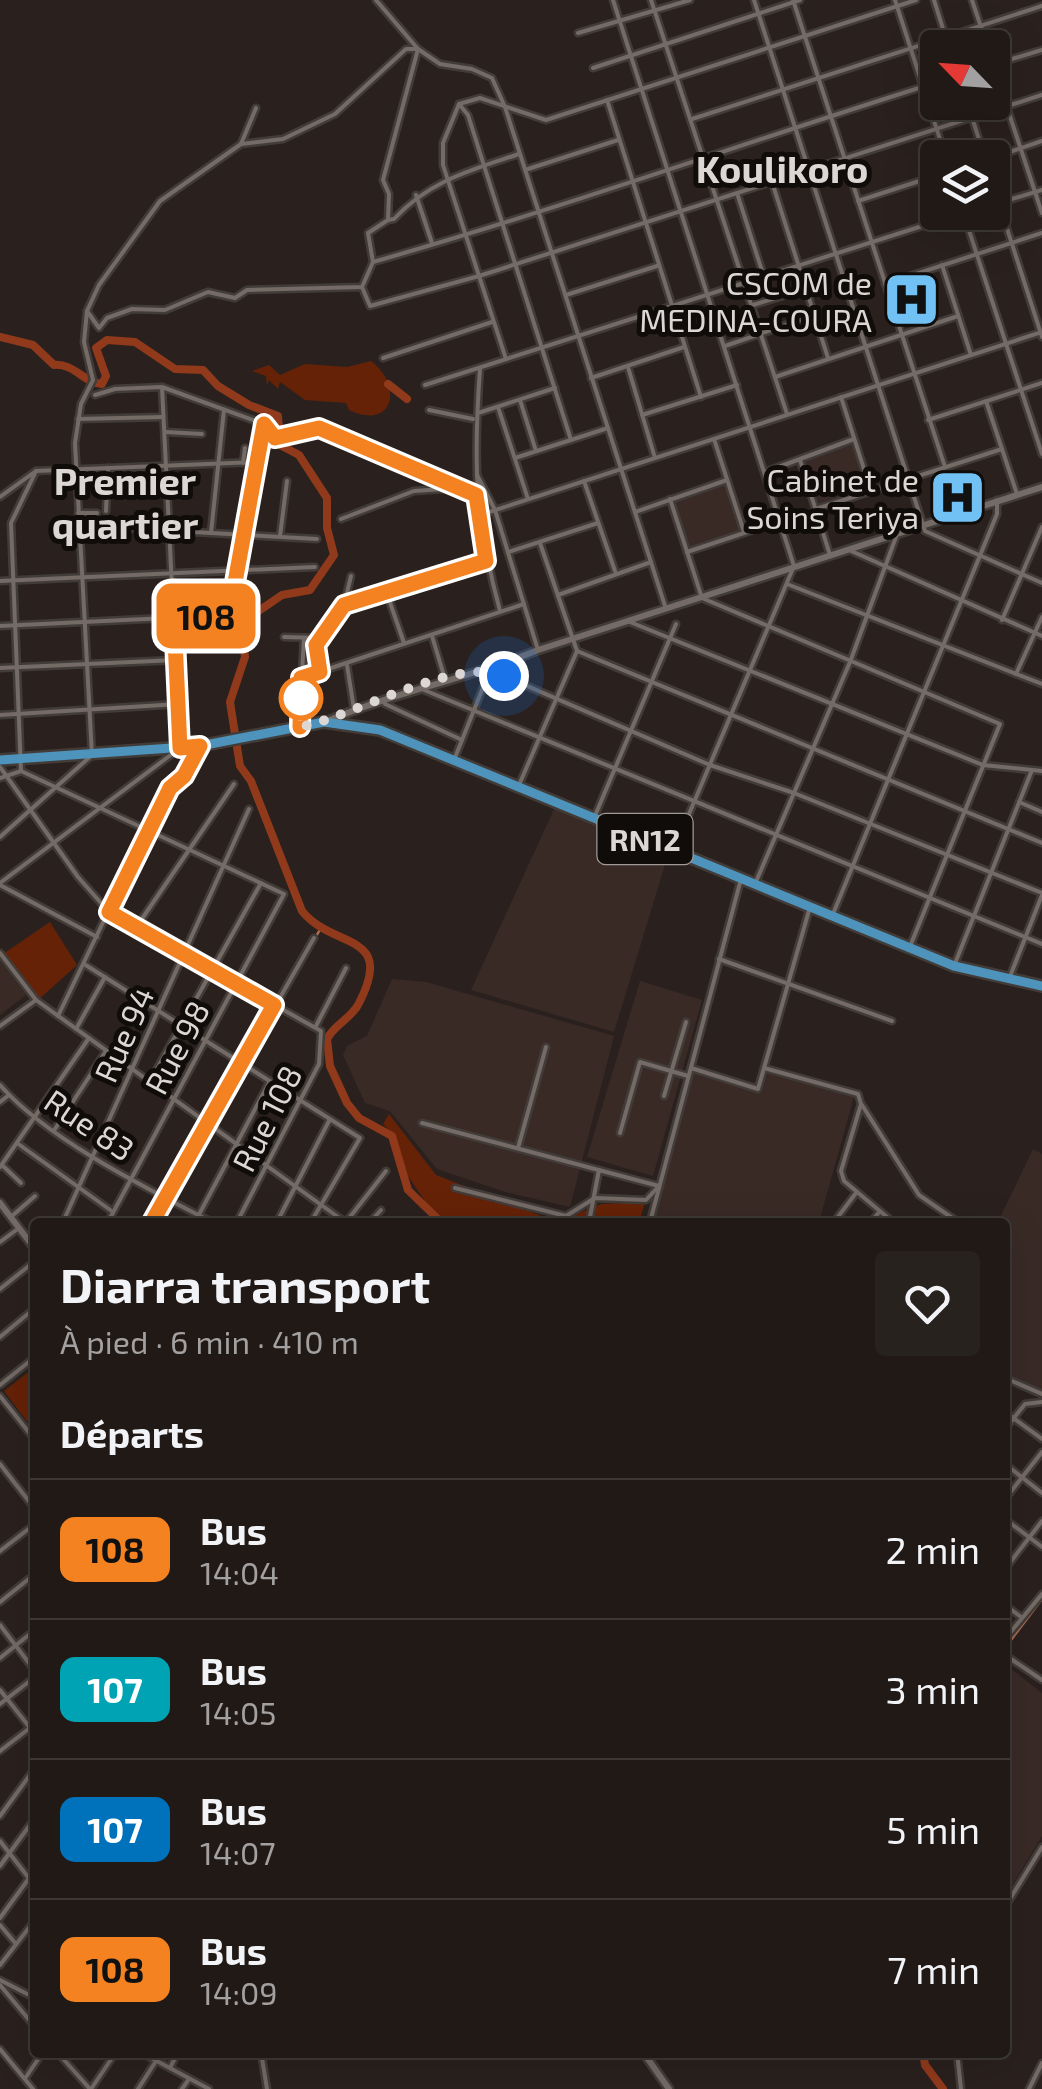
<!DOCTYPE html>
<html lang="fr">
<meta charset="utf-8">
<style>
:root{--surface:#201916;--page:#28221f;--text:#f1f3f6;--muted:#a2a0a1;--line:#3d3835}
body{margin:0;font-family:"Exo 2",sans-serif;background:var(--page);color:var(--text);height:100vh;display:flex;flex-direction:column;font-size:38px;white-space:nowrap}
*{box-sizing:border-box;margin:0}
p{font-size:32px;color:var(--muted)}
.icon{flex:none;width:55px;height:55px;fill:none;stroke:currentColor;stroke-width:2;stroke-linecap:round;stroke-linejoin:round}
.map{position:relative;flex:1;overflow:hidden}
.sheet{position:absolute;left:30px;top:1218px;width:980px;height:840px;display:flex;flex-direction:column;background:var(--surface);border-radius:10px;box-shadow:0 10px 40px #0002,0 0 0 2px var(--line)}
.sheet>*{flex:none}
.badge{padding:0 20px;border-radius:15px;font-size:35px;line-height:65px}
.needle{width:65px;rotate:295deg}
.tools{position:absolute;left:920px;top:30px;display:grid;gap:20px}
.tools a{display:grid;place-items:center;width:90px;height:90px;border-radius:10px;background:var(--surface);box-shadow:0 10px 40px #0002,0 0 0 2px var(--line);font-size:50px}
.you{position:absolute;width:50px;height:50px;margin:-25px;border:8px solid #fff;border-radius:50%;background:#1a73e8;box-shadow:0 0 0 15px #1a73e833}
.map>.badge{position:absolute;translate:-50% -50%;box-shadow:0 0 0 5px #fff}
h2{padding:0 30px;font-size:38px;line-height:90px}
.round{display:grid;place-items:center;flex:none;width:105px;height:105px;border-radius:10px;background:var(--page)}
.head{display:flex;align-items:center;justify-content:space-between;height:170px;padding:0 30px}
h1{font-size:48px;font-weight:700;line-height:75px}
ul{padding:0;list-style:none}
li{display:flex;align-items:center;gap:30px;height:140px;padding:0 30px;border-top:2px solid var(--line)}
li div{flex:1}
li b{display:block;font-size:38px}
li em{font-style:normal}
li .badge{min-width:110px;font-weight:700;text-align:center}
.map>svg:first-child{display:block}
.built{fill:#392a26}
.green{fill:#652207}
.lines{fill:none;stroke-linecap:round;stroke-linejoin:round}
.stream{stroke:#a86952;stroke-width:2.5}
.river{stroke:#913a1b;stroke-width:8}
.minor-casing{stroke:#423c39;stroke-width:9}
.tertiary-casing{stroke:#423c39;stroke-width:11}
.primary-casing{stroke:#423c39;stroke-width:14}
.minor{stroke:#746a66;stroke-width:4}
.tertiary{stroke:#746a66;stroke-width:6}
.primary{stroke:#4d93bb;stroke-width:9}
.line-casing{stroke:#fff;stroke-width:22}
.line{stroke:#f58220;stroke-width:15}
.walk{stroke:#dcd6d4;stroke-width:10;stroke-dasharray:0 18}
.stop-dot{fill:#fff;stroke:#f58220;stroke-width:5}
.labels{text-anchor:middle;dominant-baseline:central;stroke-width:10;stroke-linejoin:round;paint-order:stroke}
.shield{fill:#100c0a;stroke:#9f9997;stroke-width:2.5}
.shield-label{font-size:30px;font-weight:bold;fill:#dcd6d4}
.poi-label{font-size:32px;fill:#dcd6d4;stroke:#100c0a;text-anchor:end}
.street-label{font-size:32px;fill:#dcd6d4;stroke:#100c0a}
.quarter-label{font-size:38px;font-weight:bold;fill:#dcd6d4;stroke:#100c0a}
</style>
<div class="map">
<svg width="1042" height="2089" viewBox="0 0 1042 2089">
<rect width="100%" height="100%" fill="#2a211e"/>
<g class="built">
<path d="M854,442L868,488L819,503L803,460Z"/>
<path d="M726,484L741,531L689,548L673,500Z"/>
<path d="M555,807L668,855L614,1032L471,990Z"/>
<path d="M0,961L26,995L0,1015Z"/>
<path d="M392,979L426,982L614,1036L570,1207L505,1192L437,1169L390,1111L365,1103L343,1055L347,1046L367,1036Z"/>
<path d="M640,981L702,1000L653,1176L587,1157Z"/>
<path d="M692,1072L762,1092L768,1073L854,1097L819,1222H652Z"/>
<path d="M1033,1149L1042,1154V1390L1005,1374V1222H998Z"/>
<path d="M1005,1664L1042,1693V1836L1005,1897Z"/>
</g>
<g class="green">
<path d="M371,361C404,386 393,431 349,410L346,403L305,400L280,382L278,389L269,380L267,386L266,376L252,371L269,365L280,375L305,364L347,367Z"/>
<path d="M50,922L77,965L38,1000L3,954Z"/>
<path d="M389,1114L436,1175L557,1222L601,1204L645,1202L639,1222H439L408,1176L395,1136L383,1124Z"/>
<path d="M35,1367V1432L4,1391Z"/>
</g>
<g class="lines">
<g class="stream">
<path d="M315,938L321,928"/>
<path d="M201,1132L214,1109"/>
<path d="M155,1222L163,1206"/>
<path d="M1005,1648L1042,1599"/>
</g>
<g class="river">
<path d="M0,337L33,345L54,365C74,363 84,383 102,384L106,376L96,348L107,340L135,342L175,369L203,370L218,386L249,405L278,416L280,445L299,455L327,498V528L334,555L310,590L282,595L241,623L245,657L230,702L240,766L251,781L302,911C333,950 397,931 358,1005C350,1019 334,1025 327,1039L330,1066L347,1103L359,1118L392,1136L408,1190L441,1222"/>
<path d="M388,384L407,399"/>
<path d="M923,2052L925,2065L943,2089"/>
</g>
<defs>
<g id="minor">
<path d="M613,0L794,566L675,847"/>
<path d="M651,0L787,414"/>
<path d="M754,0L925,531L1042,583"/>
<path d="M793,0L945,467"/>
<path d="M895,0L946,158"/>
<path d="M934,0L949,48"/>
<path d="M972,0L988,48"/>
<path d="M578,33L690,0"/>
<path d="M992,62L1042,213"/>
<path d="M992,65L1042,50"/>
<path d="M593,68L800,0"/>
<path d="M607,100L701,397"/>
<path d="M967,102L985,158"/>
<path d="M459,104L468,115L571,440"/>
<path d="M692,119L1042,6"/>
<path d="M241,144L256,108"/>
<path d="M992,158L1042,141"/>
<path d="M528,169L618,140"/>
<path d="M772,182L828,358"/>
<path d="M992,182L1042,337"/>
<path d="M737,193L763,274"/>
<path d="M416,195L432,243"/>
<path d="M858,201L938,175"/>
<path d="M992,205L1042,190"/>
<path d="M963,212L1042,454"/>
<path d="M388,220L394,219C429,181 471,170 519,154"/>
<path d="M373,262L368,233L388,220L389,194L383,180L418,49L376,0"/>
<path d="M942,265L971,355"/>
<path d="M885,284L1042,233"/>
<path d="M362,287L370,306L479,276L1042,95"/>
<path d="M566,295L657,266"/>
<path d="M753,305L805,289"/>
<path d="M725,346L815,315"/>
<path d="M383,358L492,322"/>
<path d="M506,359L443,165V143L459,104L480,98L546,120L916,0"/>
<path d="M628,367L655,458"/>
<path d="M480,369C473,464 475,518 500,611"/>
<path d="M775,377L958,316"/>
<path d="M591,378L684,347"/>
<path d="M425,385L966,212"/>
<path d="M95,395L115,389L162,387L264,424L275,438L311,428L326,430L377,456L419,468L476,495"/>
<path d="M841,397L871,491"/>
<path d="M520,400L536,451"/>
<path d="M986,401L1017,494"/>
<path d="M498,407L528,499"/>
<path d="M429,410L473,419"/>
<path d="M478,413L555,388"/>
<path d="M642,415L737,385"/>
<path d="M78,419L163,417"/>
<path d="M928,420L1042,383"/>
<path d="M166,432L202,434"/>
<path d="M714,439L744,532"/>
<path d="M515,458L608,428"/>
<path d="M800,460L830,555"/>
<path d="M243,463L245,448"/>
<path d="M765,472L854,439"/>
<path d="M477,475L495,510L538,650"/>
<path d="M584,481L615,571"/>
<path d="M0,497L36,471L257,462"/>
<path d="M670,499L702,598L1000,724L911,944"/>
<path d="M816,509L1002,449"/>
<path d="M106,511L108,468"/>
<path d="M635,512L727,480"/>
<path d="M78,513H97"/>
<path d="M477,516L1042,332"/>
<path d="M341,519L414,491L458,488"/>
<path d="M121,528L317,539"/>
<path d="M211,533L224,410"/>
<path d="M280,536L287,481"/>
<path d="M849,550L1042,636"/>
<path d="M508,552L598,523"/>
<path d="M687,552L780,521"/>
<path d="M0,581L315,567"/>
<path d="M787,584L1042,684"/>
<path d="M386,591L404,643"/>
<path d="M558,595L651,562"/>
<path d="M344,605L486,561"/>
<path d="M666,609L505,107L492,78L472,69L440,64L418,49H406L335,114L283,139L241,144L160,201L99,285L87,311L99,328L107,318L132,309L165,310L208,292L235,298L247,290L362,287L373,262C563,208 749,141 938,82"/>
<path d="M1002,620L1042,527"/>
<path d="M630,622L983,765L1042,771"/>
<path d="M0,626L229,615L264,424"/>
<path d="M432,636L445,679"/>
<path d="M284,637L320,638"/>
<path d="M577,651L1042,843"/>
<path d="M347,665L354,709"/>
<path d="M0,668L176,660"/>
<path d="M319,671L317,645L344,605L351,576"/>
<path d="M1016,674L1042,617"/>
<path d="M301,678L524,604"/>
<path d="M424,690L1042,944"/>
<path d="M384,699L385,704L462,740"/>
<path d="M0,715L179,704"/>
<path d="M299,727L304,638"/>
<path d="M454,760L490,670L710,765L794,793L1042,893"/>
<path d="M0,767L78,877L109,912L321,1031L319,1064L237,1222"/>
<path d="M21,771L11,523L36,471"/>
<path d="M0,778L21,771L284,894L108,1222"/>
<path d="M519,785L577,651L540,543"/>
<path d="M1019,802L1042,812"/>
<path d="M594,818L676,624"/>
<path d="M0,837L92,755L75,443L81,404L93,380L84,342L87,311"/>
<path d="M0,883L180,748L162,387"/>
<path d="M755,884L850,662L896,537"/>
<path d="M0,885L97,937"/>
<path d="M833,914L997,514V500"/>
<path d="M135,929L234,784"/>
<path d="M0,953L36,1000L345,1222"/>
<path d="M719,959L892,1021"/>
<path d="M84,964L360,1138L311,1222"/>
<path d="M954,966L1032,770"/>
<path d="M1009,979L1042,895"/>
<path d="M58,1016L147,831L199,748"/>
<path d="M0,1026L36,1000"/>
<path d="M316,1026L346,968"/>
<path d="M76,1029L105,977"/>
<path d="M691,1068L758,1089L810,907"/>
<path d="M764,1068L858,1094L861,1104L841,1171L844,1181L893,1222"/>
<path d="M149,1083L261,883"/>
<path d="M0,1085C47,1139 148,1189 212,1222"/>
<path d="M664,1096L686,1022"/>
<path d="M0,1102L9,1095"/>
<path d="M862,1105L919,1195L958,1222"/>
<path d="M422,1123L659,1186L646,1200L595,1198L566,1216L455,1188"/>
<path d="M55,1129L106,1051"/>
<path d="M620,1133L640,1062L688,1076"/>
<path d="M17,1143L113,1212"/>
<path d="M518,1148L546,1047"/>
<path d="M3,1166L21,1183"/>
<path d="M0,1167L89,1038"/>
<path d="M12,1216L35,1196"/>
<path d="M63,1222L249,809"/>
<path d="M152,1222L314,938"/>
<path d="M195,1222L270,1081"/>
<path d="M277,1222L330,1119"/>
<path d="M346,1222L386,1171"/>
<path d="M370,1222L381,1210"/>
<path d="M589,1222L599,1170"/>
<path d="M650,1222L741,879"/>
<path d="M834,1222L856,1193"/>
<path d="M871,1222L880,1211"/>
<path d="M0,1242L19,1228"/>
<path d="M0,1289L35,1261"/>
<path d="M0,1337L35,1308"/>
<path d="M1005,1378L1042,1394"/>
<path d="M0,1385L35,1357"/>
<path d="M0,1396L35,1440"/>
<path d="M1005,1412L1042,1439"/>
<path d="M1005,1429L1025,1404L1042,1402"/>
<path d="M0,1464L35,1509"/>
<path d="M1005,1464L1042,1493"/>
<path d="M1005,1499L1042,1452"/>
<path d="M1005,1519L1042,1547"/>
<path d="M0,1551L35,1524"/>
<path d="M1005,1569L1042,1521"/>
<path d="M0,1602L35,1574"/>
<path d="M1005,1605L1021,1617"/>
<path d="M0,1625L35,1671"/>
<path d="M1005,1639L1042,1594"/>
<path d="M1005,1655L1042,1680"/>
<path d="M0,1658L35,1630"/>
<path d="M0,1690L35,1734"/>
<path d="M0,1704L35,1677"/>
<path d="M0,1751L35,1724"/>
<path d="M0,1816L35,1768"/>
<path d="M0,1841L28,1877"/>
<path d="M0,1866L35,1818"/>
<path d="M1005,1907L1042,1847"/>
<path d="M0,1918L35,1870"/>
<path d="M0,1925L16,1944"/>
<path d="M0,1965L35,1920"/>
<path d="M0,1980L35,1998"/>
<path d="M0,1985L35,2027"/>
<path d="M0,2049L33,2089"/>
<path d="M57,2052L90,2089"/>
<path d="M140,2052L209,2089"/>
<path d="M261,2052L267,2089"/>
<path d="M957,2052L961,2089"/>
<path d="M170,2068L178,2052"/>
<path d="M26,2077L43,2052"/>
<path d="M91,2089L116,2052"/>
<path d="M138,2089L156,2061"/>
<path d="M182,2089L189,2079"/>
<path d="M1029,2089L1042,2063"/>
</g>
<g id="tertiary">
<path d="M325,722C394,692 468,679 538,650L1042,487"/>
<path d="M0,1203L35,1249"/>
<path d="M643,2052L669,2089"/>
</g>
<path id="primary" d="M0,760L200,746L324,722L380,730L954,966L1042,986"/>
</defs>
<use href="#minor" class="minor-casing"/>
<use href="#tertiary" class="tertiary-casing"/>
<use href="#primary" class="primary-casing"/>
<use href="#minor" class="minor"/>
<use href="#tertiary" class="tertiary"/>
<use href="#primary" class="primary"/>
</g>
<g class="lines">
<defs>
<path id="line" d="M152,1222L274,1005L109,912L170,788L184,776L200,746L180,748L174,618L229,615L264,424L275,438L319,428L476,495L486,561L344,605L316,645L320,672L301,678L300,727"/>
</defs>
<use href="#line" class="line-casing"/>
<use href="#line" class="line"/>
<path class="walk" d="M301,698L300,727C353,717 455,656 504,676"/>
</g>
<defs>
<symbol id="hospital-square" viewBox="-11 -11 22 22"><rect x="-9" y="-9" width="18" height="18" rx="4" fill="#71c1f5" stroke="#100c0a"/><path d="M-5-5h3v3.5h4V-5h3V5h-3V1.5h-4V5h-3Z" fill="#111"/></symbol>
</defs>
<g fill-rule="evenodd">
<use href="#hospital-square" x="880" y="268" width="63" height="63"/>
<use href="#hospital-square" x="926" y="466" width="63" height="63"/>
</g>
<circle class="stop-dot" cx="301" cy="698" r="20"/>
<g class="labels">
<rect class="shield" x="597.5" y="814" width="95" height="50" rx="8"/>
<g class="shield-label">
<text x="645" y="839">RN12</text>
</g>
<g class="poi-label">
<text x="872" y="282">CSCOM de<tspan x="872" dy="37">MEDINA-COURA</tspan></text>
<text x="919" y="479">Cabinet de<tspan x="919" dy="37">Soins Teriya</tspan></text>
</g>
<g class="street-label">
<text transform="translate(123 1034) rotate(-66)">Rue 94</text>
<text transform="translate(176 1047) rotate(-62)">Rue 98</text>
<text transform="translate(266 1118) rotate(-63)">Rue 108</text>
<text transform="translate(90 1124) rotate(34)">Rue 83</text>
</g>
<g class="quarter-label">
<text x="782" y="168">Koulikoro</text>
<text x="125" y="480">Premier<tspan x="125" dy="44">quartier</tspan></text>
</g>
</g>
</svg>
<div class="tools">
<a><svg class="needle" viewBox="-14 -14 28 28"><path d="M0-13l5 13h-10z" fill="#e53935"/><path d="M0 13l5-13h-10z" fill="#a2a0a1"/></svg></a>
<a><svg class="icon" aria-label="layers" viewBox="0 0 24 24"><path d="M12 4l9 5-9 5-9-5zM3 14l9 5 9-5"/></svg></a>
</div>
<div class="you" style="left:504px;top:676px"></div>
<b class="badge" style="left:206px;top:616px;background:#f58220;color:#111">108</b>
<section class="sheet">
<div class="head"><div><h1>Diarra transport</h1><p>À pied · 6 min · 410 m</p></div><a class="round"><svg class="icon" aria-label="heart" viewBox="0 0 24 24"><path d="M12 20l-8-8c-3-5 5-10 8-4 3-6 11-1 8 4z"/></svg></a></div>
<h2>Départs</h2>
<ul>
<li><span class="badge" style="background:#f58220;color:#111">108</span><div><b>Bus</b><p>14:04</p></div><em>2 min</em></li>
<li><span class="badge" style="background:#00a3b4;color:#fff">107</span><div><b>Bus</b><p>14:05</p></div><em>3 min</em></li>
<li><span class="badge" style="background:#0072bc;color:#fff">107</span><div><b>Bus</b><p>14:07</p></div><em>5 min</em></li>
<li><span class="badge" style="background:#f58220;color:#111">108</span><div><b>Bus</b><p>14:09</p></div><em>7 min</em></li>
</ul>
</section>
</div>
